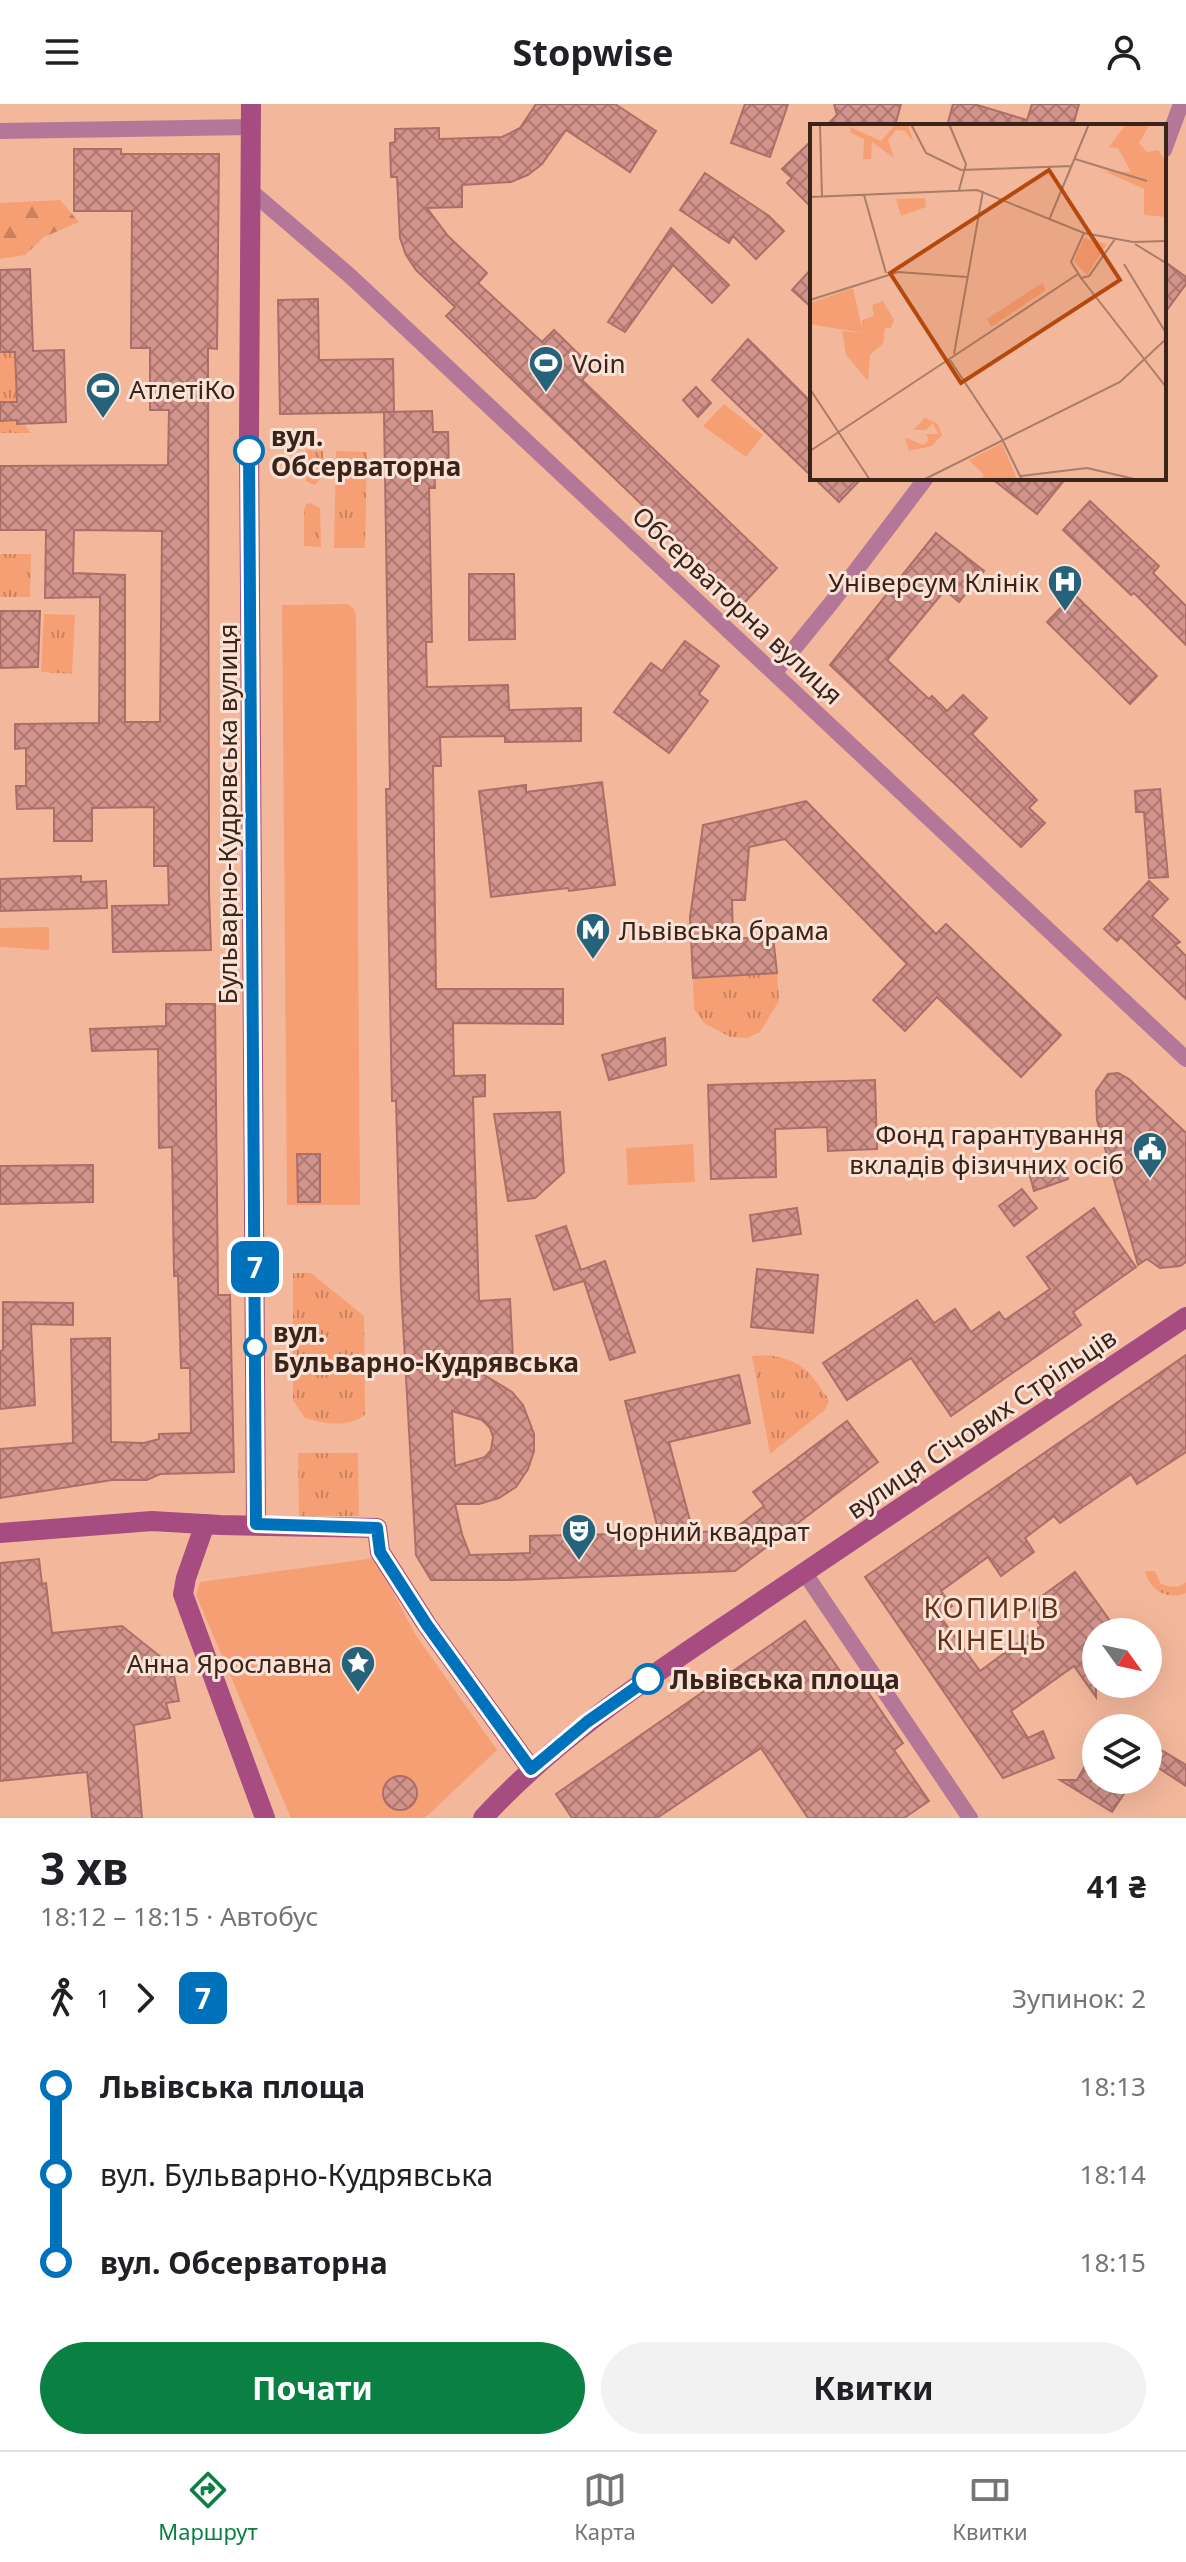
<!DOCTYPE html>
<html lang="uk">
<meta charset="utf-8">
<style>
:root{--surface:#fff;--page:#f2f2f2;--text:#202124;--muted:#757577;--line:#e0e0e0;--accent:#0b8043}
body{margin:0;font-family:"Noto Sans",sans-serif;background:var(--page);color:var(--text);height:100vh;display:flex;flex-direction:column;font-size:30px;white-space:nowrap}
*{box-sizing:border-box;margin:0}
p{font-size:26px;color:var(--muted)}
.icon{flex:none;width:44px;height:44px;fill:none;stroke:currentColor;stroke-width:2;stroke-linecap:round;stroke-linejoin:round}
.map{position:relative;height:1714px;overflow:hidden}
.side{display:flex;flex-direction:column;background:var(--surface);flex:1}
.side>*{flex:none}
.badge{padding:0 16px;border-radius:12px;font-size:28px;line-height:52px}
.needle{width:52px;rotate:123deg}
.buttons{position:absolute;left:1082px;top:1514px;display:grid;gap:16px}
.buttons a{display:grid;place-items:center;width:80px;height:80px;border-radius:50%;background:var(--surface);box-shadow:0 8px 32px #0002;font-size:40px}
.map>.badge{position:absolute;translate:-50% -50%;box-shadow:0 0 0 4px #fff}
.legs{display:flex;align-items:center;gap:12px;height:88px;padding:0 40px;font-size:26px}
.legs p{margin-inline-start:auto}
.overview{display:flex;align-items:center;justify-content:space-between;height:136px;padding:0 40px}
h1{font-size:44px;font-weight:700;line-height:60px}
.cta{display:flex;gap:16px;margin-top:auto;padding:16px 40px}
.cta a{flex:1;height:92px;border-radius:48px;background:var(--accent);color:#fff;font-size:32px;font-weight:700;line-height:92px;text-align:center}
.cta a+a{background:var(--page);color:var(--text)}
ul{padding:0 40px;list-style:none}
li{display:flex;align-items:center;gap:28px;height:88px;font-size:30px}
li i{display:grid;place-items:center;width:12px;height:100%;margin:0 10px;background:currentColor}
li i::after{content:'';width:20px;height:20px;margin:-10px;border:6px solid;border-radius:50%;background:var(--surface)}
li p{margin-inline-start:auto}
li:first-child i{background:linear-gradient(#0000 50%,currentColor 0)}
li:last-child i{background:linear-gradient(currentColor 50%,#0000 0)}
header{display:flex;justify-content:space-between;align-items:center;height:104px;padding:0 40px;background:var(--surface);font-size:36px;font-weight:700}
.tab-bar{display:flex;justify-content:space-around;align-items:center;height:112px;border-top:2px solid var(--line);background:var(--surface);font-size:22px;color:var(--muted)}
.tab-bar a{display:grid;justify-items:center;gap:4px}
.tab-bar .active{color:var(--accent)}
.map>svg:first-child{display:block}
.grass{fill:url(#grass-tufts)}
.forest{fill:url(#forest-firs)}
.park{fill:#f79f74}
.building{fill:url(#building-cross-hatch);stroke:#ab6f68;stroke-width:2;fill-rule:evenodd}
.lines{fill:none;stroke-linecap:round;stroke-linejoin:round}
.street{stroke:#b47797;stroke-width:16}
.secondary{stroke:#a64c80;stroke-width:20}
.line-1-casing{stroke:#fff;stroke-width:18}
.line-1{stroke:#0072bc;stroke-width:12}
.stop-1-dot{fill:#fff;stroke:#0072bc;stroke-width:4}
.labels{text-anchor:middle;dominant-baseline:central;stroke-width:6;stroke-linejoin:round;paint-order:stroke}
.poi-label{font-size:26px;fill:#3a2419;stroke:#fbe2d7;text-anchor:start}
.stop-label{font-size:26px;font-weight:bold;fill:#3a2419;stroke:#fbe2d7;text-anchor:start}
.street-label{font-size:26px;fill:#3a2419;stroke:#fbe2d7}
.neighbourhood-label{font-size:28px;letter-spacing:2px;fill:#613219;stroke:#fbe2d7}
.inset-road{fill:none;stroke:#a97d68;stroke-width:2}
.view{fill:#b44910;fill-opacity:0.15;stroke:#b44910;stroke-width:4}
.inset-edge{fill:none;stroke:#3a2419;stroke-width:4}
</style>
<header><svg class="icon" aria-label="menu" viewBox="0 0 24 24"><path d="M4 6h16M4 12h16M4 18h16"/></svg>Stopwise<svg class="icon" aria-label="person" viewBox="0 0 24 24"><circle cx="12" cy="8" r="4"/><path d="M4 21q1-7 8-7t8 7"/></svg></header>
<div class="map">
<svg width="1186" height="1714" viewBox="0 0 1186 1714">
<defs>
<pattern id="grass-tufts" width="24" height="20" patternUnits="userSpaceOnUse" patternTransform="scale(2)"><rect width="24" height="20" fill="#f79f74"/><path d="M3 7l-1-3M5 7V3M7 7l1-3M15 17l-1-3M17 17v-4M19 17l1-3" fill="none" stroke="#c9815e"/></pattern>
<pattern id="forest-firs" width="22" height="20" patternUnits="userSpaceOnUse" patternTransform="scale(2)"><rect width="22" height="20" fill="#f79f74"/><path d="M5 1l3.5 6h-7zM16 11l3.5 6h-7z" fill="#c9815e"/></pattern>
<pattern id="building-cross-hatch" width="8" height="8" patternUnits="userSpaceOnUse" patternTransform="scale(2)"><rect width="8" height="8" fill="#d2938b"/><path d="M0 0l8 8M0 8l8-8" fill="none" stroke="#ab7871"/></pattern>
</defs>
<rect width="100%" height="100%" fill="#f3b89c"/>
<g class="grass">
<path d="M0,248H15L17,319L24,320L31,329H0Z"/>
<path d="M306,346L323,347C323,358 326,375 314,381L306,377Z"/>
<path d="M336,347L367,348L365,444H334Z"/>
<path d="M310,399L320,404L321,443L304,442V405L306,400Z"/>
<path d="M0,450H31L30,493H0Z"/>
<path d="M44,510L75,511L72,570L41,568Z"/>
<path d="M777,869L779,897L760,928L747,934L730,933L704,919L694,905L693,874Z"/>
<path d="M293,1169H311L364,1212L365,1311C345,1324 328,1320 305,1314L293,1296Z"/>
<path d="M768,1251C804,1257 809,1267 829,1296L825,1306L770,1350L752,1252Z"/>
<path d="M298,1349H358L359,1412H299Z"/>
<path d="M1145,1467H1155L1161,1480C1170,1483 1179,1485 1186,1478V1489C1168,1497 1149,1486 1145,1467Z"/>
</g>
<path class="forest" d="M60,96L79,118L44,133L25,151L0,155V99Z"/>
<g class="park">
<path d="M724,300L763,331L746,353L703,322Z"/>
<path d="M348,500L354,505L356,511L360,1101H287L282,501Z"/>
<path d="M49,823V846L0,843V824Z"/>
<path d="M693,1040L695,1078L628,1081L626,1044Z"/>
<path d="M375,1454L415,1530L497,1646L425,1714H291L196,1491L200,1478Z"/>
</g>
<g class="building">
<path d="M536,0H615L656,27L630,68L566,26L542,60L528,71L511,78L462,81V103L427,104L448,132L487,169L478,179L542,238L554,226L593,264L582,276L777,464L744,499L446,212L455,203L416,166L406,151L400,134L397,73H391L390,39L395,38V25L439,24V35L502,33L520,24Z"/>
<path d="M745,0H788L770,53L731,39Z"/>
<path d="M834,0H901L895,22H826L837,11Z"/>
<path d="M953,0H974L1027,16L1032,0H1079L1073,22H947Z"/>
<path d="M812,36V104L787,79L792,74L782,65Z"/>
<path d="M74,45H121V50H219L217,245L208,244L209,789L211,846L113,848L112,802L169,801L168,762H154V703L92,704V737H54V704L17,705L16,682H26V644L15,645V620L99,619L100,493L45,494L46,426H0V362L168,361L169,306H150V244H131L132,107H74ZM74,426L162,427L160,618H125V471L73,469Z"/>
<path d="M705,69L769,112L784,127L756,155L733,132L729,139L680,106Z"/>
<path d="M671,124L729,181L712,199L673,161L625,228L608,218Z"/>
<path d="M1164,157L1186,173V180L1164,210Z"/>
<path d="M812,164V204L792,186Z"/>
<path d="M30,165L33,247L64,246L66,318L17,320V316L0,317V298H17L15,248H0V166Z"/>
<path d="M318,195L319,256L393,255L394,308L280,310L278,196Z"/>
<path d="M748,235L812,299V373L712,276Z"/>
<path d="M696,283L711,299L698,313L683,296Z"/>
<path d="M432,307L433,328H448L449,364H434L435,384H429L432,538H426L427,583L508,581L509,606L581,604V637L505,638V632L440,633L441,662H433L436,885H563V920L453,919L454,972L485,971V992L473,993L479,1197L510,1195L513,1254L461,1257L512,1288L523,1301L534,1330V1347L528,1365L516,1383L499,1394L479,1400H455L462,1430L470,1451L530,1449V1432L659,1429L625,1297L739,1271L750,1319L669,1338L693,1428L732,1427L764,1402L753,1388L847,1317L878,1358L735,1467L514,1476H431L416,1451L401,1184L396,997H392L386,685H390L384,308ZM452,1307L482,1316L490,1324L493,1333L491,1346L485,1353L455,1362Z"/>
<path d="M814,374H862L839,398Z"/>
<path d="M991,374H1066L1037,410Z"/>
<path d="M1090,397L1159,462L1153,469L1186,502V541L1134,489L1131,491L1063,426Z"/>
<path d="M936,429L984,467L959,498L945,486L887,556L929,595L932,592L947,607L963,591L987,614L972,630L1037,696L1029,704L1045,719L1021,743L830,561Z"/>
<path d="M469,470H514L515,535L469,536Z"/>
<path d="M1074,490L1157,572L1130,600L1047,518Z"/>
<path d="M0,507H40L38,563L0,564Z"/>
<path d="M685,537L719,562L699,590L708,597L669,649L614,608L651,559L662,567Z"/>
<path d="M602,678L615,781L569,787L568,784L491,793L479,687L526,681V688Z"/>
<path d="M1160,685L1168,773L1149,774L1144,708H1136L1135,687Z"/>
<path d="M806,697L936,830L946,820L1061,931L1021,973L937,893L905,927L873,896L907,860L785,735L749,743L745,796H732L733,835L773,832L777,869L693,874L690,813L703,721Z"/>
<path d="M81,772V778L106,777L107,804L0,807V775Z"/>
<path d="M1149,777L1168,795L1152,812L1180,838L1175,841L1186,852V895L1121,833L1117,837L1104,825Z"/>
<path d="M166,900H215L218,1191H230L234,1368L160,1370L147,1376H112L0,1394V1345L73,1339L71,1235L110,1234L111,1338L144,1339L159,1335V1330L191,1329L190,1264H181L178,1172H174L172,1043L159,1044L158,945L92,947L90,925L166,922Z"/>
<path d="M665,934L666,961L609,976L602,951Z"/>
<path d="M1118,969L1129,975L1186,1029V1158L1180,1162L1160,1164L1147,1155L1138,1161L1097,1016L1096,987L1108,970Z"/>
<path d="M875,976L877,1045L828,1047L827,1023L775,1025L776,1073L711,1075L708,981Z"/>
<path d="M560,1008L564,1068L535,1094L508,1097L494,1010Z"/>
<path d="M297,1050H320V1098H298Z"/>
<path d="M1064,1056L1068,1075L1034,1087L1028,1065Z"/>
<path d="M93,1061V1098L0,1100V1062Z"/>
<path d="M1022,1085L1037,1104L1014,1122L999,1102Z"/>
<path d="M797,1104L801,1130L753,1137L750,1111Z"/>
<path d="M1094,1104L1136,1163L1073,1208L1081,1221L951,1312L911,1254L847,1296L823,1259L917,1196L934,1219L955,1205L971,1228L999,1208L1005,1216L1050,1185L1027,1153Z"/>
<path d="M566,1122L581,1166L605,1157L635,1248L610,1256L584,1177L554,1186L536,1132Z"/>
<path d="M757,1165L818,1171L813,1229L751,1223Z"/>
<path d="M3,1198L73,1199V1221L31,1220L35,1301L0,1305V1247L3,1246Z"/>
<path d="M1186,1251V1348L1137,1380L1131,1370L1060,1419L1054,1412L1025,1434L1034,1448L1001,1472L988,1453L941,1487L952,1502L939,1511L980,1567L1041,1522L1027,1503L1075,1468L1118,1528H1096V1593L1074,1562L1011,1607L1028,1634L1043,1627L1054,1654L1003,1674L865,1473Z"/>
<path d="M39,1455L42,1480L46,1479L52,1529L122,1522L172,1562L179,1597L166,1599L170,1614L134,1621L142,1714H92L87,1668L0,1677V1459Z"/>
<path d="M805,1517L852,1584L861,1578L903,1639L894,1646L929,1697L904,1714H808L761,1644L657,1714H572L556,1690Z"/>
<path d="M1148,1638L1186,1661V1682L1148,1657Z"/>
<path d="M1096,1643V1676H1133L1112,1708L1060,1676H1077Z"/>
<circle cx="400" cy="1689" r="17"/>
</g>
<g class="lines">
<g class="street">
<path d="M0,27L251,23"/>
<path d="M1164,46L1181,0"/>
<path d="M252,88L349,171L1186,955"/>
<path d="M775,568L832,498L926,374"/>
<path d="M804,1468L970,1714"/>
</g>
<g class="secondary">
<path d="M251,0L249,333L256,1420"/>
<path d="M205,1420L186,1474L183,1490L265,1714"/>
<path d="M0,1429L152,1417L220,1421L377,1424L380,1448L427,1521L531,1665"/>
<path d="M483,1714C563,1627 662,1565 759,1499C901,1403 1044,1308 1186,1213"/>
</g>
</g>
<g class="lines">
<defs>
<path id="line-1" d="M249,347L256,1420L377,1424L380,1448L427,1521L531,1665L587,1618L648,1575"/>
</defs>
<use href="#line-1" class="line-1-casing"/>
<use href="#line-1" class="line-1"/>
</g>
<defs>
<symbol id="stadium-pin" viewBox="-11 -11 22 30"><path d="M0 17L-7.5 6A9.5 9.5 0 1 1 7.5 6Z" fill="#26637a" stroke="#fbe2d7"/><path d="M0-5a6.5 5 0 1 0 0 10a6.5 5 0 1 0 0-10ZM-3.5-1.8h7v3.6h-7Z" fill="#fff"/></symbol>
<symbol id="hospital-pin" viewBox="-11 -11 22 30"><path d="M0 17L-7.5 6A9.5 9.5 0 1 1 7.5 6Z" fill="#26637a" stroke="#fbe2d7"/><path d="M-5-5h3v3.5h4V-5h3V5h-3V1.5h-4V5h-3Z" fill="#fff"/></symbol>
<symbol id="metro-pin" viewBox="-11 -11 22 30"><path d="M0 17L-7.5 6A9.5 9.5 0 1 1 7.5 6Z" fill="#26637a" stroke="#fbe2d7"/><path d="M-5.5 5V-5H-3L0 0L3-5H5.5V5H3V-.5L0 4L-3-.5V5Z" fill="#fff"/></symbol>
<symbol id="civic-pin" viewBox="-11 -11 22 30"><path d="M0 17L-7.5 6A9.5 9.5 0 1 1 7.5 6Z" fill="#26637a" stroke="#fbe2d7"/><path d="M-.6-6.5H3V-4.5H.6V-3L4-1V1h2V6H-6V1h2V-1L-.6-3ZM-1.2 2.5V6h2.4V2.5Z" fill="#fff"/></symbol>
<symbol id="theatre-pin" viewBox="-11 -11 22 30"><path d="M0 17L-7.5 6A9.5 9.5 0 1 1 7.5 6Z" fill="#26637a" stroke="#fbe2d7"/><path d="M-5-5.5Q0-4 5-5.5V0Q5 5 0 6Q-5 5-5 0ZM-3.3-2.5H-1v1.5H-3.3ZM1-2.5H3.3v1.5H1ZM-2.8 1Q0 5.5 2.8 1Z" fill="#fff"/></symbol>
<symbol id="sight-pin" viewBox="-11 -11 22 30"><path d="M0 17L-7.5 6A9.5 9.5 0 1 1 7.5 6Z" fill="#26637a" stroke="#fbe2d7"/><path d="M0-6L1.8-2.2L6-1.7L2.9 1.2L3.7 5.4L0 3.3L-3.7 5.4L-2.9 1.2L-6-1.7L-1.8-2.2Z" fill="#fff"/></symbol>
</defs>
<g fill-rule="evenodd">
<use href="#stadium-pin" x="526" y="239" width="40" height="54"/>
<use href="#stadium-pin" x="83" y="265" width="40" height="54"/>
<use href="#hospital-pin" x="1045" y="458" width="40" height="54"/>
<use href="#metro-pin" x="573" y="806" width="40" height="54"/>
<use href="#civic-pin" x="1130" y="1025" width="40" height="54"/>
<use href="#theatre-pin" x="559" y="1407" width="40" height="54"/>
<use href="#sight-pin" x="338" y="1539" width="40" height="54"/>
</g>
<g class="stop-1-dot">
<circle cx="249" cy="347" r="14"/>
<circle cx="255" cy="1243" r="10"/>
<circle cx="648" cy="1575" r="14"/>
</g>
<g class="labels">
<g class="poi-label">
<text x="572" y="259">Voin</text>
<text x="129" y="285">АтлетіКо</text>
<text x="1039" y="478" text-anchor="end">Універсум Клінік</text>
<text x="619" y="826">Львівська брама</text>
<text x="1124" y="1030" text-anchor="end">Фонд гарантування<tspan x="1124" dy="30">вкладів фізичних осіб</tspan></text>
<text x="605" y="1427">Чорний квадрат</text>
<text x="332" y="1559" text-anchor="end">Анна Ярославна</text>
</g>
<g class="stop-label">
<text x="271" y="332">вул.<tspan x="271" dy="30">Обсерваторна</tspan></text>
<text x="273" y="1228">вул.<tspan x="273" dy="30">Бульварно-Кудрявська</tspan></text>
<text x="670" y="1575">Львівська площа</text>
</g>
<g class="street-label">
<text transform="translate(738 501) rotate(43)">Обсерваторна вулиця</text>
<text transform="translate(227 710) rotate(-90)">Бульварно-Кудрявська вулиця</text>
<text transform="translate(981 1319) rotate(-34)">вулиця Січових Стрільців</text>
</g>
<g class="neighbourhood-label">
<text x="992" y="1503">КОПИРІВ<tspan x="992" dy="32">КІНЕЦЬ</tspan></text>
</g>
</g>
<g transform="translate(810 20)">
<rect width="356" height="356" fill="#f3b89c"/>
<path d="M86,0H97L104,18L95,7L86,6L78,16L84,34L62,18L61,35H53L54,15L41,9L40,3L71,17ZM316,0H340L329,19L337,28L348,26L356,37V93L334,91V65L294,47L321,48L308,24L299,23ZM73,177L84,196L81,204H75L73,220L60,231L58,257L36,231L32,207L52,209V196L64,192L62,181ZM115,294L128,300L132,311L122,322L99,327L95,313L113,321L119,316L116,310H128L123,299L116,306H103Z" fill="#f79f74"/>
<path d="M115,74L116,83L91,92L86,75ZM274,114L297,120L277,151L264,137ZM232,159L236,166L181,203L177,195ZM43,164L53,209L0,200V179ZM192,319L207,355L170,356L174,351L159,336Z" fill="#f79f74"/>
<path class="inset-road" d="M101,0L116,29L151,46M139,0L156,40L149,66M10,1L12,73M265,35L337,57M151,46L262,42M54,71L76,149M0,73L167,66L274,109L323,118L356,117M239,96L279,0M274,109L261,138L271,154L279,152L305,115M325,120L356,139M314,140L356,209M271,154L356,263M0,176L88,148L157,153M144,230L173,67M140,236L191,313L212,356M0,265L60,356M0,327L268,150M211,352L277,344L329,356M113,356L310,258L356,215"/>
<path class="view" d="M239,46L310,156L151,259L80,149Z"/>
<rect width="356" height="356" class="inset-edge"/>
</g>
</svg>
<div class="buttons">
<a><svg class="needle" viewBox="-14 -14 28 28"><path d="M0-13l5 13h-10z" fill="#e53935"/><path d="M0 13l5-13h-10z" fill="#757577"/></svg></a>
<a><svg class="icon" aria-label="layers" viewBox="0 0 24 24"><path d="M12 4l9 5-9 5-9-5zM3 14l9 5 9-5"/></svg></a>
</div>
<b class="badge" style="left:255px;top:1163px;background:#0072bc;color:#fff">7</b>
</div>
<section class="side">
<div class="overview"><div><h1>3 хв</h1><p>18:12 – 18:15 · Автобус</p></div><b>41 ₴</b></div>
<div class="legs"><svg class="icon" aria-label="walk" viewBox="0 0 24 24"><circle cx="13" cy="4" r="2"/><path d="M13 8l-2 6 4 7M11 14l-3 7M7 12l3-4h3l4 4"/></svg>1<svg class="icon" aria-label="forward" viewBox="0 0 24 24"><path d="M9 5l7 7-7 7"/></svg><b class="badge" style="background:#0072bc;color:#fff">7</b><p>Зупинок: 2</p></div>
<ul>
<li><i style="color:#0072bc"></i><b>Львівська площа</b><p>18:13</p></li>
<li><i style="color:#0072bc"></i><span>вул. Бульварно-Кудрявська</span><p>18:14</p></li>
<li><i style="color:#0072bc"></i><b>вул. Обсерваторна</b><p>18:15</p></li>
</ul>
<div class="cta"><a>Почати</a><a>Квитки</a></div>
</section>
<nav class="tab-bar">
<a class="active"><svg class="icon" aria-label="directions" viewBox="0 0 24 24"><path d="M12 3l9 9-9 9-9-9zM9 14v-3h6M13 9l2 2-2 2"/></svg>Маршрут</a>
<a><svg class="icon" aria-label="map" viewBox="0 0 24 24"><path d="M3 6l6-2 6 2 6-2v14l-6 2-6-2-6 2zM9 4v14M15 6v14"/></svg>Карта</a>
<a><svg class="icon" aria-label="tickets" viewBox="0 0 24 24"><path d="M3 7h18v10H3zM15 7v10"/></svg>Квитки</a>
</nav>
